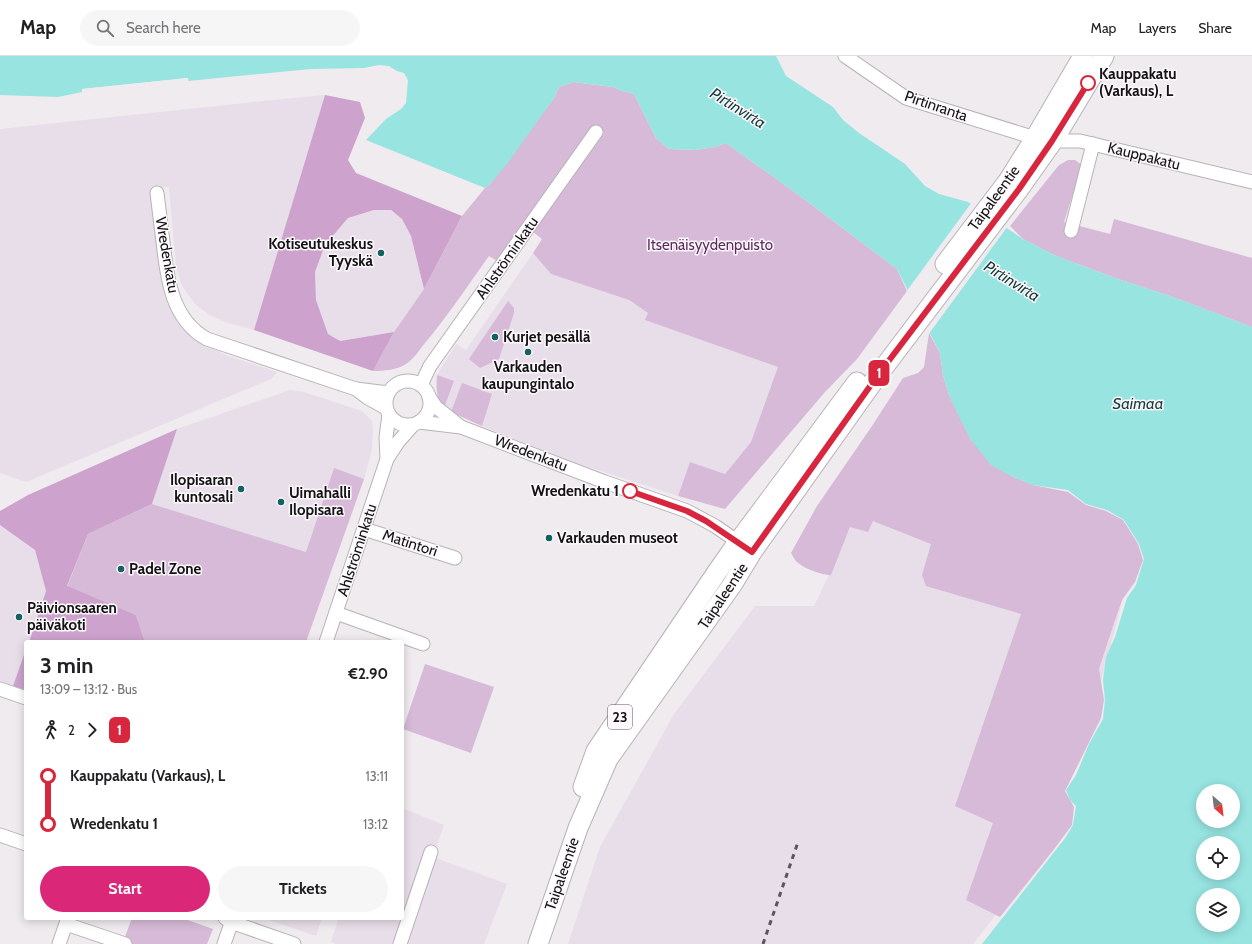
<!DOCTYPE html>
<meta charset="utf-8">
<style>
:root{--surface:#fff;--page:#f6f6f6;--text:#202124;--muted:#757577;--line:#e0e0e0;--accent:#db2777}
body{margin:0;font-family:Cabin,sans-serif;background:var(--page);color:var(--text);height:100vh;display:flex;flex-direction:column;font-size:15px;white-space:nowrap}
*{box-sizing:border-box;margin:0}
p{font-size:13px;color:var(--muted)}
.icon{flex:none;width:22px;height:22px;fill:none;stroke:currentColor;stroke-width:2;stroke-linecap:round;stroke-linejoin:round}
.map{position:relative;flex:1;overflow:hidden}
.side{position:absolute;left:24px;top:584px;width:380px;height:280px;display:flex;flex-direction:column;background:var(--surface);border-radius:4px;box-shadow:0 2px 10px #0003}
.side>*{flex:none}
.badge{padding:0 8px;border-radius:6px;font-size:14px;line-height:26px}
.needle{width:26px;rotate:152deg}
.controls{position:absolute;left:1196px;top:728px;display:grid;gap:8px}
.controls a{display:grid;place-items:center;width:44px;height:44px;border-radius:50%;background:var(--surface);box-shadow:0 2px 10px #0003;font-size:20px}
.map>.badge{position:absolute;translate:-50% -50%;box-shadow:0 0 0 2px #fff}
.legs{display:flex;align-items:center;gap:6px;height:44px;padding:0 16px;font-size:13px}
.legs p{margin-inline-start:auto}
.summary{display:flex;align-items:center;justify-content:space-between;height:68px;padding:0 16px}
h1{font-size:22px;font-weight:700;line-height:30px}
.action{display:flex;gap:8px;margin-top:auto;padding:8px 16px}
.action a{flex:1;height:46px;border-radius:24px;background:var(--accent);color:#fff;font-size:16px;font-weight:700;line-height:46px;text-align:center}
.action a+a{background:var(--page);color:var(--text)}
ul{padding:0 16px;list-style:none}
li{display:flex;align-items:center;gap:14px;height:48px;font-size:15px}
li i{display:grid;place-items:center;width:6px;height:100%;margin:0 5px;background:currentColor}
li i::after{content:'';width:10px;height:10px;margin:-5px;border:3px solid;border-radius:50%;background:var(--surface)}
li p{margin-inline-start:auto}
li:first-child i{background:linear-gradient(#0000 50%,currentColor 0)}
li:last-child i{background:linear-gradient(currentColor 50%,#0000 0)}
header{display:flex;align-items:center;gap:24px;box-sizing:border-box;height:56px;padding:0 20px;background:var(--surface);border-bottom:1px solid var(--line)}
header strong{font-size:19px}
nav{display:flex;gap:22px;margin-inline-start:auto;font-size:14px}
.search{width:280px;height:36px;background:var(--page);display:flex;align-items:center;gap:10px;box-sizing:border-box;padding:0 14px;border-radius:22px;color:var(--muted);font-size:15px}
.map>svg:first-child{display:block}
.built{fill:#e8dee9}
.green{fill:#d6bad7}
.forest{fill:#cda3ce}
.water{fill:#97e4e1;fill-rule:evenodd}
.pier{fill:#efebef}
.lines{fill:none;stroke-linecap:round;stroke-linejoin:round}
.minor-casing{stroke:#b7b3b7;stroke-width:15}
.highway-casing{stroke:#b7b3b7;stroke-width:21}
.minor{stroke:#fff;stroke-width:13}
.highway{stroke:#fff;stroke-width:19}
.rail{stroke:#595759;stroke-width:3;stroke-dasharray:5 5;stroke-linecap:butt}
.line-1-casing{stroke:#fff;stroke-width:9}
.line-1{stroke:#d7263d;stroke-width:6}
.stop-1-dot{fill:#fff;stroke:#d7263d;stroke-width:2}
.poi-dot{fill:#126261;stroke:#fcf8fc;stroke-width:1.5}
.labels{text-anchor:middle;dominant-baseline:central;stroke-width:3;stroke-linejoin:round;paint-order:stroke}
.shield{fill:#fcf8fc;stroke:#5a585a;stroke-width:1}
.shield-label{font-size:14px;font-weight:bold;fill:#141314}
.stop-label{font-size:15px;font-weight:bold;fill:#141314;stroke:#fcf8fc;text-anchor:start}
.street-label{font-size:15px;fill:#141314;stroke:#fcf8fc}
.poi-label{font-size:15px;font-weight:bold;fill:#141314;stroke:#fcf8fc;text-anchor:start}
.park-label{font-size:15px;fill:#5e2b61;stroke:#fcf8fc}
.water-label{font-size:16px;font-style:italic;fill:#163b3a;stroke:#fcf8fc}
</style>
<header>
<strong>Map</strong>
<div class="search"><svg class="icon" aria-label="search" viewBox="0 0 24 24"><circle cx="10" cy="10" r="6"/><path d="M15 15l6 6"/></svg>Search here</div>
<nav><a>Map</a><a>Layers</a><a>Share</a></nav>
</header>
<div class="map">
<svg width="1252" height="888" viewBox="0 0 1252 888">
<rect width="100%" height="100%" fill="#efebef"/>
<g class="built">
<path d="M325,39L254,274L225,266L208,258L196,249L189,240L181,228L176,210L169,131L152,132L161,225L167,247L174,258L184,271L196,284L211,292L231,301L277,316L271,323L26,426L0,417V73L283,43Z"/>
<path d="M374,154H391L402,163L411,180L424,233L394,276L339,285L328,278L316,244L315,216L325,189L348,162Z"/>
<path d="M533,197L551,218L629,244L648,257L646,264L779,310L751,386L725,418L690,406L678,440L573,406L479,369L444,352L437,340V319L456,288L466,294Z"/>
<path d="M290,334L304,336L362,355L372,365L373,372L372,394L364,423L334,413L306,496L152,448L177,373Z"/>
<path d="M896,416L1130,517L1084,689L1061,735L1068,766L973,888H568L600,791L674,658L755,550H814L835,506L851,470Z"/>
<path d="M0,469L35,494L46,535L29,586H26V593L13,630L0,625Z"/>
<path d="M402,752L444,769L433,801L507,828L484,888H336L331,886L339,862H402Z"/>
<path d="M263,862H322L316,880Z"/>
</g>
<g class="green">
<path d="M573,26L613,31L622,35L634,38L656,82L669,93L695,94L715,91L726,87L800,140L897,213L907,235L857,303L825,336L725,453L678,440L690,406L725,418L751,386L778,311L645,264L648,257L629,244L551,218L533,197L542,183L533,176L604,77L594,70L499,206L489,200C468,229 448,260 425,287C419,294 414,303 406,308C397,314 384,315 373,315L394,276L424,233L462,160L485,132L490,128L554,42L559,31Z"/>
<path d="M1068,104H1075L1082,109L1064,166L1110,178L1114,163L1252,202V271L1173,241L1115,222L1054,199L1023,183L1010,170L1059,109Z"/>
<path d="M508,245L514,252V257L499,303L480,312L469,303Z"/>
<path d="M929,277L940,297L943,319L949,339L971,384L1011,420L1033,429L1068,436L1086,449L1106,455L1123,464L1138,488L1143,504L1135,526L1122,544L1113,570L1099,613L1104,644L1101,662L1065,735L1074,751L1072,769L1055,792L1000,861L966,844L993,767L955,750L1021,558L926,530L922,519L931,488L873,465L868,476L850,471L831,519C821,519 806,513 798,507C795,505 793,500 791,497L817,450L872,370L903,322L918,317L924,311Z"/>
<path d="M437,319L454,325L444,352C436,342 436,332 437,319Z"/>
<path d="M462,327L492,338L482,370L451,356Z"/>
<path d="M334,412L364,423L306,586H145L136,559L67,531L88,478L152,448L306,496Z"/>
<path d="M425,608L494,631L471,697L403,673Z"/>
<path d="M132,862H182L213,873L207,888H128L123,886Z"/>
</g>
<g class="forest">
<path d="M325,39L360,46L365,62L348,104L356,117L462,160L424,233L411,180L402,163L391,154H374L348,162L325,189L315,216L316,244L328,278L340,285L394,276L373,315L254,274Z"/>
<path d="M177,373L152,448L88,478L67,530L136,559L145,586H29L46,535L35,494L0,469V455L28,439Z"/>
<path d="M26,593V634L13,630Z"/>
</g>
<path class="water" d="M0,0H776L786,20L833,51L843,64L859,77L905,108L925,130L939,138L968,146L1023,183L1054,199L1115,222L1173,241L1252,271V888H982L1066,781L1073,769L1076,750L1070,744L1066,734L1076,719L1089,688L1103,663L1105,644L1103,624L1106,601L1115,581L1127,542L1136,529L1144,503L1139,488L1124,464L1107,454L1086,448L1068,434L1033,429L1011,420L991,409L971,384L958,359L949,339L943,319L940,297L897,213L800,140L726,87L715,91L695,94L669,93L656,82L634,38L622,35L613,31L573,26L559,31L554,42L507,108L490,128L485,132L366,84L386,63L401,53L406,47L408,24L404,17L397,15L389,10L379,9L364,12L311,13L188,25V22L82,33V36L58,41L0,39ZM1203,735H1233V765H1203ZM1203,787H1233V817H1203ZM1203,839H1233V869H1203Z"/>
<g class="pier">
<path d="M188,22L189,27L187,26L186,24L84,35L83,38L82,33Z"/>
<path d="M972,146L1008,170L928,279L906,236Z"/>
</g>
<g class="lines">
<defs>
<g id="minor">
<path d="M845,0L906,42L919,46L1035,82L1053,85H1080L1252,126"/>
<path d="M157,137C159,153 161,170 163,186C167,223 172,264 207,283L356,333L388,337"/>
<path d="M1071,175L1093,88"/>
<circle cx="408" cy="347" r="22"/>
<path d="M421,329L430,310L596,76"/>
<path d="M356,333L368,342L386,352"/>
<path d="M429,341L436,351L461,371"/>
<path d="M419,366L461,371L605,426L687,455L715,470L744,490"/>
<path d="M387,403L386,381L389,359"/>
<path d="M364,473L455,502"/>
<path d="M336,557L423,588"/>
<path d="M326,586L387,403L398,386L413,369"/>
<path d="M0,633L26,642"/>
<path d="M0,779L26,788"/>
<path d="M225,862L231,866L294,888"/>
<path d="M66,868L125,888"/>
<path d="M59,888L68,862"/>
<path d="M224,888L233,862"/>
<path d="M400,888L431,796"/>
</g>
<g id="highway">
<path d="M945,208L1008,125L1035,82L1083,0"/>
<path d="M583,731L596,695L717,516L738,486L857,326"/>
<path d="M538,888L578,772L608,703L732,529L752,496L878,319L1019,133L1053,85L1104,0"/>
</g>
</defs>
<use href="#minor" class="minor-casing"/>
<use href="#highway" class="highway-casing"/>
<use href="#minor" class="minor"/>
<use href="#highway" class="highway"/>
<path class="rail" d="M763,888L798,786"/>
</g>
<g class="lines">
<defs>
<path id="line-1" d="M630,435L687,455L706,465L752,496L878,319L1019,133L1052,85L1088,27"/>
</defs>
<use href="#line-1" class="line-1-casing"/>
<use href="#line-1" class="line-1"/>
</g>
<g class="stop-1-dot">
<circle cx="1088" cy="27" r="7"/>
<circle cx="630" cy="435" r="7"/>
</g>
<g class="poi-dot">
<circle cx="381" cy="197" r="4"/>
<circle cx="495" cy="281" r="4"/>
<circle cx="528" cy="296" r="4"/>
<circle cx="241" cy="433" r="4"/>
<circle cx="281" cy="446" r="4"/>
<circle cx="549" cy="482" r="4"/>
<circle cx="121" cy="513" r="4"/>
<circle cx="19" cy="561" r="4"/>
</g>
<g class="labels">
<rect class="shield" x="608" y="649" width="24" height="24" rx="3"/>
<g class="shield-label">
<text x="620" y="661">23</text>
</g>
<g class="stop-label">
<text x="1099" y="18">Kauppakatu<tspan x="1099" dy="17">(Varkaus), L</tspan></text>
<text x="619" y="435" text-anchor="end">Wredenkatu 1</text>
</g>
<g class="street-label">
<text transform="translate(936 50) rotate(19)">Pirtinranta</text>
<text transform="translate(1144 100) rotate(14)">Kauppakatu</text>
<text transform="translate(994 142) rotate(-54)">Taipaleentie</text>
<text transform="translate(167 199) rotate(80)">Wredenkatu</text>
<text transform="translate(507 202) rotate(-55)">Ahlströminkatu</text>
<text transform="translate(531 397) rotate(21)">Wredenkatu</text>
<text transform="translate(410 487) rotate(18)">Matintori</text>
<text transform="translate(357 494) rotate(-72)">Ahlströminkatu</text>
<text transform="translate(723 540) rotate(-56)">Taipaleentie</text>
<text transform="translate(562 818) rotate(-71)">Taipaleentie</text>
</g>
<g class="poi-label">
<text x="373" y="188" text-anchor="end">Kotiseutukeskus<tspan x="373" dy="17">Tyyskä</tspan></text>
<text x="503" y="281">Kurjet pesällä</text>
<text x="528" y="311" text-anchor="middle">Varkauden<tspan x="528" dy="17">kaupungintalo</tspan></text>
<text x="233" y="424" text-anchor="end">Ilopisaran<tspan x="233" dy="17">kuntosali</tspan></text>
<text x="289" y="437">Uimahalli<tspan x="289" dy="17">Ilopisara</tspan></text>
<text x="557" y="482">Varkauden museot</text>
<text x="129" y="513">Padel Zone</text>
<text x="27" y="552">Päivionsaaren<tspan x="27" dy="17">päiväkoti</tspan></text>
</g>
<g class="park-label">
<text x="710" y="189">Itsenäisyydenpuisto</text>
</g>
<g class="water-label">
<text transform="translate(738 52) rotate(32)">Pirtinvirta</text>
<text transform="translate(1012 225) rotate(32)">Pirtinvirta</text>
<text x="1138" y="347">Saimaa</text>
</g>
</g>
</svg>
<div class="controls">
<a><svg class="needle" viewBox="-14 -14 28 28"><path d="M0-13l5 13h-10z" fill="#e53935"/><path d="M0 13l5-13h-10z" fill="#757577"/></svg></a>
<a><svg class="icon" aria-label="locate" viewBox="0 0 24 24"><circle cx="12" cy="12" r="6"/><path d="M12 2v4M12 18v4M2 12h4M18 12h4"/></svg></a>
<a><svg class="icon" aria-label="layers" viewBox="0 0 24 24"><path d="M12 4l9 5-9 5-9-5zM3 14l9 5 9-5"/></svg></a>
</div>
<b class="badge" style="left:879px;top:317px;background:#d7263d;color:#fff">1</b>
<section class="side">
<div class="summary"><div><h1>3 min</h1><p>13:09 – 13:12 · Bus</p></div><b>€2.90</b></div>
<div class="legs"><svg class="icon" aria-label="walk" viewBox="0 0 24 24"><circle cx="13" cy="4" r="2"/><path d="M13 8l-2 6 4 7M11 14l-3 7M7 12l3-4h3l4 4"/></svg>2<svg class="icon" aria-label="forward" viewBox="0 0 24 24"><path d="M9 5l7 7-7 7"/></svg><b class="badge" style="background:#d7263d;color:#fff">1</b></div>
<ul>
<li><i style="color:#d7263d"></i><b>Kauppakatu (Varkaus), L</b><p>13:11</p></li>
<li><i style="color:#d7263d"></i><b>Wredenkatu 1</b><p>13:12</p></li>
</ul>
<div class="action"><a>Start</a><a>Tickets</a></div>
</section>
</div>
